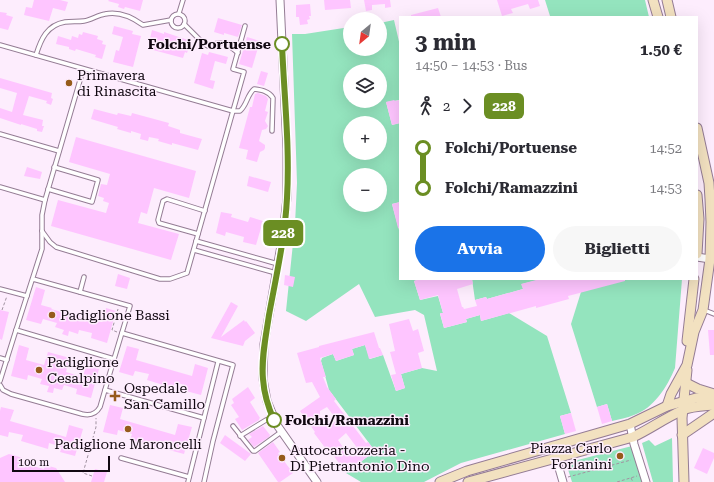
<!DOCTYPE html>
<html lang="it">
<meta charset="utf-8">
<style>
:root{--surface:#fff;--page:#f7f7f7;--text:#2b2b33;--muted:#7c7c81;--accent:#1a73e8}
body{margin:0;font-family:"Roboto Serif",serif;background:var(--page);color:var(--text);height:100vh;display:flex;flex-direction:column;font-size:15px;white-space:nowrap}
*{box-sizing:border-box;margin:0}
p{font-size:13px;color:var(--muted)}
.icon{flex:none;width:22px;height:22px;fill:none;stroke:currentColor;stroke-width:2;stroke-linecap:round;stroke-linejoin:round}
.map{position:relative;flex:1;overflow:hidden}
.details{position:absolute;left:399px;top:16px;width:299px;height:264px;display:flex;flex-direction:column;background:var(--surface);border-radius:0px;box-shadow:0 4px 16px #0002}
.details>*{flex:none}
.badge{padding:0 8px;border-radius:6px;font-size:14px;line-height:26px}
.needle{width:26px;rotate:209deg}
.fabs{position:absolute;left:343px;top:12px;display:grid;gap:8px}
.fabs a{display:grid;place-items:center;width:44px;height:44px;border-radius:50%;background:var(--surface);box-shadow:0 4px 16px #0002;font-size:20px}
.scale{position:absolute;left:12px;bottom:10px;width:98px;box-sizing:border-box;padding-left:4px;border:2px solid #110811;border-top:0;font-size:11px;line-height:14px;white-space:nowrap;color:#110811;-webkit-text-stroke:3px #fdedfd;paint-order:stroke}
.map>.badge{position:absolute;translate:-50% -50%;box-shadow:0 0 0 2px #fff}
.legs{display:flex;align-items:center;gap:6px;height:44px;padding:0 16px;font-size:13px}
.legs p{margin-inline-start:auto}
.head{display:flex;align-items:center;justify-content:space-between;height:68px;padding:0 16px}
h1{font-size:22px;font-weight:700;line-height:30px}
.primary-button{display:flex;gap:8px;margin-top:auto;padding:8px 16px}
.primary-button a{flex:1;height:46px;border-radius:24px;background:var(--accent);color:#fff;font-size:16px;font-weight:700;line-height:46px;text-align:center}
.primary-button a+a{background:var(--page);color:var(--text)}
ul{padding:0 16px;list-style:none}
li{display:flex;align-items:center;gap:14px;height:40px;font-size:15px}
li i{display:grid;place-items:center;width:6px;height:100%;margin:0 5px;background:currentColor}
li i::after{content:'';width:10px;height:10px;margin:-5px;border:3px solid;border-radius:50%;background:var(--surface)}
li p{margin-inline-start:auto}
li:first-child i{background:linear-gradient(#0000 50%,currentColor 0)}
li:last-child i{background:linear-gradient(currentColor 50%,#0000 0)}
.map>svg:first-child{display:block}
.green{fill:#94e4be;fill-rule:evenodd}
.building{fill:#fec5ff;fill-rule:evenodd}
.lines{fill:none;stroke-linecap:round;stroke-linejoin:round}
.lane-casing{stroke:#947c94;stroke-width:5.5}
.street-casing{stroke:#947c94;stroke-width:9}
.secondary-casing{stroke:#947c94;stroke-width:11}
.path{stroke:#a193a1;stroke-width:1;stroke-dasharray:3 2;stroke-linecap:butt}
.lane{stroke:#fff;stroke-width:3.5}
.street{stroke:#fff;stroke-width:7}
.secondary{stroke:#f2e1c0;stroke-width:9}
.line-1-casing{stroke:#fff;stroke-width:9}
.line-1{stroke:#6b8e23;stroke-width:6}
.stop-1-dot{fill:#fff;stroke:#6b8e23;stroke-width:2}
.poi-dot{fill:#965b1b;stroke:#fdedfd;stroke-width:1.5}
.labels{text-anchor:middle;dominant-baseline:central;stroke-width:3;stroke-linejoin:round;paint-order:stroke}
.stop-label{font-size:14px;font-weight:bold;fill:#110811;stroke:#fdedfd;text-anchor:end}
.poi-label{font-size:14px;fill:#110811;stroke:#fdedfd;text-anchor:start}
</style>
<div class="map">
<svg width="714" height="482" viewBox="0 0 714 482">
<rect width="100%" height="100%" fill="#fdedfd"/>
<g class="green">
<path d="M545,0H645L649,17H546L550,16Z"/>
<path d="M394,20L400,46V100L386,102L392,125L400,123V202L392,204L399,230H400V279H420L414,281L420,300L438,296L443,313L440,314L444,328L467,322L466,319L480,315L481,321L509,313L547,336L571,413L560,416L565,434L461,463L424,482H361L346,473L375,451L329,390L321,361L322,358L333,354L336,361L354,355L352,349L365,345L370,359L383,355L396,391L405,388L401,374L422,368L437,371L424,315L415,310L375,317L359,284L306,321L286,311L295,224L297,183L292,34H305L350,27V49H380V23ZM350,71H380V101H350ZM350,123H380V153H350ZM350,175H380V205H350Z"/>
<path d="M472,279H538V280L522,284L523,289L487,299L486,297L475,300Z"/>
<path d="M624,279H682L675,368C667,387 654,408 634,415C627,418 619,419 612,421L607,404L597,407L571,324L581,292Z"/>
<path d="M672,438L673,482H653L642,443L649,440L655,446Z"/>
<path d="M632,446L644,482H572L566,463Z"/>
</g>
<g class="building">
<path d="M34,0H60L68,2L65,11L53,8L49,21L24,15L26,7L32,8Z"/>
<path d="M109,0H143L140,11L125,7L124,9L118,7L119,4L108,1Z"/>
<path d="M324,0H350L351,8L325,10Z"/>
<path d="M364,0H390L391,7L385,8V4L372,5V10L366,11Z"/>
<path d="M497,0H538L540,6L530,9L528,4L511,9L513,13L502,16Z"/>
<path d="M310,4L311,16H309L310,19L307,20L308,24L300,25L299,17H296V5Z"/>
<path d="M438,8L441,17H411V15Z"/>
<path d="M0,12L7,13L6,15L13,17L8,30L0,28Z"/>
<path d="M218,18L242,25L238,37L224,33V35L214,32Z"/>
<path d="M114,26L133,31L132,34L141,36L133,67L113,62L116,50L119,51L123,37L112,34Z"/>
<path d="M152,30L164,34V32L191,41L187,53L185,52L183,58L153,50L154,44L149,43Z"/>
<path d="M83,32L98,36L97,39L103,41L102,44L106,45L102,59L95,57L96,55L76,49L75,51L69,49V47L56,44L58,36L71,40L72,36L78,38L79,34L82,35Z"/>
<path d="M247,37L260,41L252,68L239,64Z"/>
<path d="M209,52L228,57L226,64L215,61L210,80L215,81L213,89L194,83L202,53L208,55Z"/>
<path d="M261,71L268,73L264,86L257,84Z"/>
<path d="M0,78L52,93L51,98L53,99L51,105L46,103L47,101L29,96L23,115L43,120L42,126H44L42,132L37,131V129L21,124V125L0,118V108L12,112L17,93L0,88Z"/>
<path d="M258,93L266,96L268,99L265,111L268,112L265,121L268,126L266,129L262,130L259,141L265,145V148L264,150L260,152L257,162L246,159L248,150L239,148L250,107H252L255,94Z"/>
<path d="M394,100L395,101L400,100V123L392,125L386,102Z"/>
<path d="M94,109L117,115L118,113L131,116L132,113L169,123L168,126L180,130V133L202,139L198,150L172,143V145L158,141L159,139L149,137L148,141L140,139L141,134L131,131V133L117,129L118,127L91,119Z"/>
<path d="M76,137L196,171L189,198L154,188L147,214L141,212L138,223L179,234L171,260L51,226L58,200L106,213L109,203L103,201L104,198L98,196L101,184L107,185L110,174L69,162Z"/>
<path d="M27,167L42,172L40,179L24,176Z"/>
<path d="M249,176L271,182L268,192L247,186Z"/>
<path d="M400,202V228H398L392,204Z"/>
<path d="M221,212L232,214L231,217L248,222L250,217L263,221L256,245L243,242L244,237L226,232L225,236L216,233Z"/>
<path d="M118,274L130,278L127,289L115,286Z"/>
<path d="M285,275L295,277L293,287L284,285Z"/>
<path d="M420,279H472L473,284L457,289L462,307H463L464,309L477,306L475,300L486,297L487,299L523,289L521,284L540,279H625V281L568,296L569,299L536,308V306L481,321L480,315L466,319L467,322L444,328L440,313H443L438,295L420,300L414,281Z"/>
<path d="M36,287L45,290L41,305L52,308L51,309L65,313V311L77,314L76,316L102,322L106,308L116,311L107,343L91,338L92,333L79,330L78,334L69,331L68,336L62,334L64,330L55,327L57,323L43,319L41,324L26,320Z"/>
<path d="M231,302L238,306L221,337L244,320L245,322L246,321L255,333L245,341L243,346L211,338Z"/>
<path d="M0,310L9,312L2,340L0,339Z"/>
<path d="M409,319L413,331L418,329L424,351L418,353L422,368L401,374L405,388L396,391L391,375L396,374L390,352L395,351L389,324Z"/>
<path d="M708,330H714V355H710Z"/>
<path d="M374,332L379,348H380L383,355L369,359L365,345L352,349L354,355L336,361L333,354L320,358L326,377H323L327,387L336,399L334,401L366,443L368,442L375,451L346,473L331,452L329,453L314,433L315,432L300,411L320,397L312,382L306,383L297,353L319,347V346ZM327,407L337,420L328,427L320,416V411ZM346,433L358,449L349,456L338,440Z"/>
<path d="M19,345L29,348L26,360L44,365L48,352L70,358L66,372L83,377L86,365L99,369L91,398L76,394L77,389L64,385L62,390L54,388L53,393L47,392L49,386L40,384L42,379L28,375L27,380L11,376Z"/>
<path d="M127,346L139,349L136,360L192,376L195,364L208,368L201,395L186,391L187,386L175,382L173,388L147,380L149,374L135,371L133,376L119,372Z"/>
<path d="M248,387L255,398L250,402L260,418L259,419V420L242,430L235,419L239,417L231,405L234,403L232,399Z"/>
<path d="M607,404L612,421L602,424L597,407Z"/>
<path d="M110,405L123,408L120,419L175,435L178,424L192,427L184,454L169,450L170,445L158,441L156,447L130,440L132,434L118,430L117,435L103,432Z"/>
<path d="M1,407L14,410L10,421L66,437L69,425L83,429L75,456L60,452L62,447L49,443L48,449L21,441L23,435L9,432L8,437L0,435V411Z"/>
<path d="M571,413L576,431L565,434L560,416Z"/>
<path d="M263,426L270,435L269,437L254,447L248,440L252,437L249,434Z"/>
<path d="M225,435L251,454L245,461L220,443Z"/>
<path d="M273,442L280,452L278,453L293,473L280,482H278L258,453Z"/>
<path d="M703,448L714,453V458L707,474L694,468Z"/>
<path d="M9,454L23,458L22,463L44,469L45,465L56,468L65,482H0V458Z"/>
<path d="M95,469L107,472L104,482H91Z"/>
</g>
<g class="lines">
<defs>
<g id="lane">
<path d="M179,13L183,0"/>
<circle cx="178" cy="21" r="7"/>
<path d="M184,24L204,44L208,46C223,40 226,43 238,53"/>
<path d="M0,45L233,111H240C247,105 247,95 254,89C261,90 269,91 273,98L272,131"/>
<path d="M36,55C41,39 47,25 65,22C71,21 78,22 84,21C91,20 98,15 105,14C119,11 132,17 143,25L171,20"/>
<path d="M0,134L59,151"/>
<path d="M0,187L45,200"/>
<path d="M48,189L92,202L98,180L54,167"/>
<path d="M42,231L50,242L56,247L160,279H170L187,273L244,72L233,69L245,26"/>
<path d="M198,234L159,223L158,220L163,201L167,199L205,211"/>
<path d="M196,241L278,264"/>
<path d="M194,250L276,273"/>
<path d="M33,279L130,306L114,359L16,330L42,249V215L45,200L83,70"/>
<path d="M0,289L27,296"/>
<path d="M80,292L84,277"/>
<path d="M704,310L714,314"/>
<path d="M122,333L233,365L213,441L204,482"/>
<path d="M0,358L7,360"/>
<path d="M0,381L16,330"/>
<path d="M0,385L3,390L11,394L82,414C90,416 96,414 100,407L114,359"/>
<path d="M105,390L204,418"/>
<path d="M233,426L253,451H255L281,432"/>
<path d="M240,436L266,420"/>
<path d="M121,458L189,477"/>
<path d="M188,482L218,362"/>
</g>
<g id="street">
<path d="M280,0L287,149V198L283,234L264,344L263,379L267,401L277,425L317,482"/>
<path d="M697,257L710,259"/>
<path d="M630,424L634,444L646,482"/>
<path d="M556,458L563,482"/>
</g>
<g id="secondary">
<path d="M653,0L658,17"/>
<path d="M667,0L671,17"/>
<path d="M697,195L699,219L697,254"/>
<path d="M687,341L694,279"/>
<path d="M686,383L698,389L714,394"/>
<path d="M667,406L671,394L687,365L694,332L703,310L710,259L711,222L710,199L709,183L697,128"/>
<path d="M682,435L714,413"/>
<path d="M440,482L467,471L630,424L667,406L696,398L714,397"/>
<path d="M468,482L633,437C650,429 665,418 683,410C692,406 704,406 714,405"/>
<path d="M684,482L682,418L687,370"/>
</g>
</defs>
<use href="#lane" class="lane-casing"/>
<use href="#street" class="street-casing"/>
<use href="#secondary" class="secondary-casing"/>
<g class="path">
<path d="M2,310L7,296"/>
<path d="M117,332L112,330L118,309"/>
<path d="M92,476L83,473L96,427V418"/>
<path d="M568,477L631,460"/>
<path d="M631,478L633,482"/>
<path d="M617,482L637,476"/>
</g>
<use href="#lane" class="lane"/>
<use href="#street" class="street"/>
<use href="#secondary" class="secondary"/>
</g>
<g class="lines">
<defs>
<path id="line-1" d="M274,420C268,407 264,393 263,379C261,358 266,336 269,315C276,277 285,238 287,198C290,147 284,95 282,44"/>
</defs>
<use href="#line-1" class="line-1-casing"/>
<use href="#line-1" class="line-1"/>
</g>
<g class="stop-1-dot">
<circle cx="282" cy="44" r="7"/>
<circle cx="274" cy="420" r="7"/>
</g>
<g class="poi-dot">
<circle cx="69" cy="83" r="4"/>
<circle cx="52" cy="315" r="4"/>
<circle cx="39" cy="370" r="4"/>
<path d="M113 390h4v4h4v4h-4v4h-4v-4h-4v-4h4z"/>
<circle cx="128" cy="429" r="4"/>
<circle cx="620" cy="456" r="4"/>
<circle cx="282" cy="458" r="4"/>
</g>
<g class="labels">
<g class="stop-label">
<text x="271" y="44">Folchi/Portuense</text>
<text x="285" y="420" text-anchor="start">Folchi/Ramazzini</text>
</g>
<g class="poi-label">
<text x="77" y="75">Primavera<tspan x="77" dy="16">di Rinascita</tspan></text>
<text x="60" y="315">Padiglione Bassi</text>
<text x="47" y="362">Padiglione<tspan x="47" dy="16">Cesalpino</tspan></text>
<text x="124" y="388">Ospedale<tspan x="124" dy="16">San Camillo</tspan></text>
<text x="128" y="444" text-anchor="middle">Padiglione Maroncelli</text>
<text x="612" y="448" text-anchor="end">Piazza Carlo<tspan x="612" dy="16">Forlanini</tspan></text>
<text x="290" y="450">Autocartozzeria -<tspan x="290" dy="16">Di Pietrantonio Dino</tspan></text>
</g>
</g>
</svg>
<div class="fabs">
<a><svg class="needle" viewBox="-14 -14 28 28"><path d="M0-13l5 13h-10z" fill="#e53935"/><path d="M0 13l5-13h-10z" fill="#7c7c81"/></svg></a>
<a><svg class="icon" aria-label="layers" viewBox="0 0 24 24"><path d="M12 4l9 5-9 5-9-5zM3 14l9 5 9-5"/></svg></a>
<a>+</a>
<a>−</a>
</div>
<div class="scale">100 m</div>
<b class="badge" style="left:283px;top:233px;background:#6b8e23;color:#fff">228</b>
<section class="details">
<div class="head"><div><h1>3 min</h1><p>14:50 – 14:53 · Bus</p></div><b>1.50 €</b></div>
<div class="legs"><svg class="icon" aria-label="walk" viewBox="0 0 24 24"><circle cx="13" cy="4" r="2"/><path d="M13 8l-2 6 4 7M11 14l-3 7M7 12l3-4h3l4 4"/></svg>2<svg class="icon" aria-label="forward" viewBox="0 0 24 24"><path d="M9 5l7 7-7 7"/></svg><b class="badge" style="background:#6b8e23;color:#fff">228</b></div>
<ul>
<li><i style="color:#6b8e23"></i><b>Folchi/Portuense</b><p>14:52</p></li>
<li><i style="color:#6b8e23"></i><b>Folchi/Ramazzini</b><p>14:53</p></li>
</ul>
<div class="primary-button"><a>Avvia</a><a>Biglietti</a></div>
</section>
</div>
